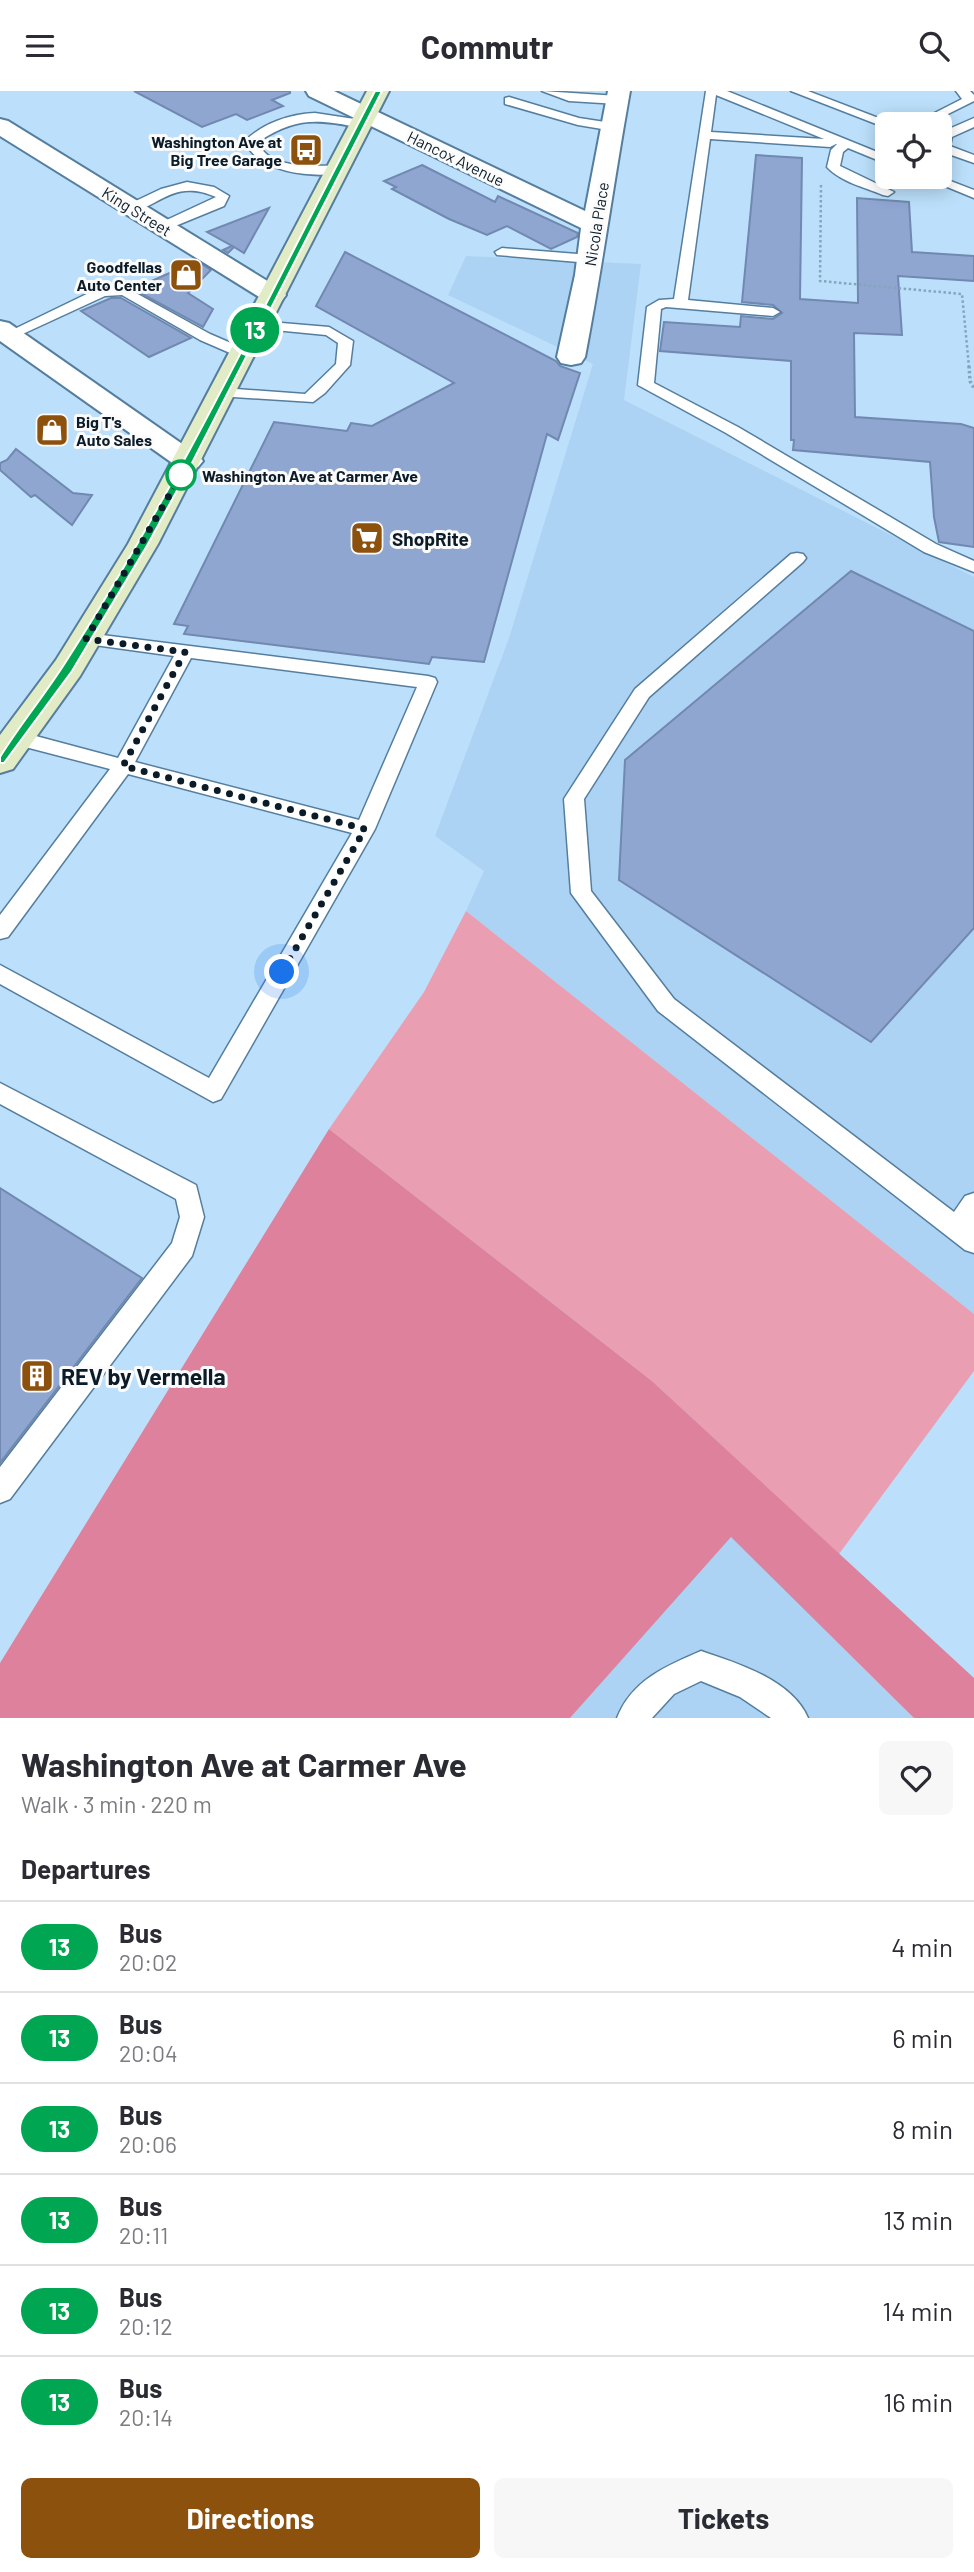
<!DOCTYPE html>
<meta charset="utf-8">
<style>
:root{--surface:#fff;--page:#f7f7f7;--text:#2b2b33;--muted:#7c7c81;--line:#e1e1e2;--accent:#8c510d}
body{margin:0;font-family:Barlow,sans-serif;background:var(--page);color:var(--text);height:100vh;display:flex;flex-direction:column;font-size:26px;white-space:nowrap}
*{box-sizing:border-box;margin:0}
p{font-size:23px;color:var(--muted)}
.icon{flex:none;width:38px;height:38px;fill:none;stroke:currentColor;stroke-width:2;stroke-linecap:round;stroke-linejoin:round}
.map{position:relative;height:1627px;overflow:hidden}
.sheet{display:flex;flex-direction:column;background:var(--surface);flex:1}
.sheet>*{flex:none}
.badge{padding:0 14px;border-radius:23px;font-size:24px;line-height:46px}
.controls{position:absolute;left:875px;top:21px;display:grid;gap:14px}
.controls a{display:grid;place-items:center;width:77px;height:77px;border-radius:10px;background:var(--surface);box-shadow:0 4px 18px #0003;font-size:35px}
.you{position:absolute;width:35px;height:35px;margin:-18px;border:5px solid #fff;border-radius:50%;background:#1a73e8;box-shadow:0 0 0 10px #1a73e833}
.map>.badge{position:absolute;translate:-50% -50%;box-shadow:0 0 0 4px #fff}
h2{padding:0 21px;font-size:26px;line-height:63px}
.round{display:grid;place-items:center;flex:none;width:74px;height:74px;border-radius:10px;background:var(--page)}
.overview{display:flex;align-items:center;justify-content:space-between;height:119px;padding:0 21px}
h1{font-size:33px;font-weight:700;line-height:52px}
.primary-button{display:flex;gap:14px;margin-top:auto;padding:14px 21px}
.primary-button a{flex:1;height:80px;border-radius:10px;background:var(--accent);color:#fff;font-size:28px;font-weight:700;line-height:80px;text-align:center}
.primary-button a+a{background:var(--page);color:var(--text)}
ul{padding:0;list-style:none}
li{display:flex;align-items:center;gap:21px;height:91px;padding:0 21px;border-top:2px solid var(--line)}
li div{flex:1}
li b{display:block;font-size:26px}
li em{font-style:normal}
li .badge{min-width:77px;font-weight:700;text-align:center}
header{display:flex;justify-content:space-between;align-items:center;height:91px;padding:0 21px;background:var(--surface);font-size:32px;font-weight:700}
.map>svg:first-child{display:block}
.built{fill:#acd3f3}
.green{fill:#e99eb2}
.forest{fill:#de819c}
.building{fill:#8ea6d0;stroke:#7188b0;stroke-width:2}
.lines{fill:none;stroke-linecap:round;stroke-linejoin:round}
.lane-casing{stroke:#557e9e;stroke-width:3}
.street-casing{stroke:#557e9e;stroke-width:4}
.secondary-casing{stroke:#557e9e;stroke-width:4}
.path-far1{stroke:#86a4bb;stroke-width:2.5;stroke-dasharray:2.5 2.5;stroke-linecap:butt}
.path{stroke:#86a4bb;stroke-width:3.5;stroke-dasharray:2.5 2.5;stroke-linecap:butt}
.lane{fill:#fff;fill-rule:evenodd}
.street{fill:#fff;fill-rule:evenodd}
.secondary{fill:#e1ebc6;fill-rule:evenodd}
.line{fill:#00a651;stroke:#fff;stroke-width:2}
.walk{stroke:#0b1c28;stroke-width:7;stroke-dasharray:0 12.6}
.stop-dot{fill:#fff;stroke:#00a651;stroke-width:3.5}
.labels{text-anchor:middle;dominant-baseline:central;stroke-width:6;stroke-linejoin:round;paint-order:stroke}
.far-poi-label{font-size:16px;font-weight:bold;fill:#0b1c28;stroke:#fbfbfb;text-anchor:end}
.far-street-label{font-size:16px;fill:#0b1c28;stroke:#fbfbfb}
.far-stop-label{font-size:16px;font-weight:bold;fill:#0b1c28;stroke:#fbfbfb;text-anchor:start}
.poi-label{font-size:19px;font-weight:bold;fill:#0b1c28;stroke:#fbfbfb;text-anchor:start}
.near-poi-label{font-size:23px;font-weight:bold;fill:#0b1c28;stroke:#fbfbfb;text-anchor:start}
</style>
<header><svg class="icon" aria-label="menu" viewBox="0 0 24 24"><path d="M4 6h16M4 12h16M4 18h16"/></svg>Commutr<svg class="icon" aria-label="search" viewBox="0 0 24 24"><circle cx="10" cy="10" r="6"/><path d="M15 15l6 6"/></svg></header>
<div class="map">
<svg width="974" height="1627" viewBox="0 0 974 1627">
<rect width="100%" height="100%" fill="#bce0fb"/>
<g class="built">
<path d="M466,165L641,173L624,309L974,486V1223L466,820L484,780L435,745L509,547L593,273L448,204Z"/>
<path d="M731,1445L914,1627H570Z"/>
</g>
<path class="green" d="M466,820L974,1223V1280L839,1463L652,1290L329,1038L424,901Z"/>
<path class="forest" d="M329,1038L652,1290L974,1587V1627H914L731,1446L570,1627H0V1572Z"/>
<g class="building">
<path d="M134,0H290V2L272,9L283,15L247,29L236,23L202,36Z"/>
<path d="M756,64L802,67L800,208L858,212L857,107L909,111L912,161L974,165V190L898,185L902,244L854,242L855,326L961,333L974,337V456L939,451L934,426L930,371L793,359L794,349H791V270L660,260L664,231L740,236L741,225L773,228L782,222L773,214L742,211Z"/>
<path d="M422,74L495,111L498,105L578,142L577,146L551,158L507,135L487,144L449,128L392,98L396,96L384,90Z"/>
<path d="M269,117L244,162L234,156L228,162L223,159L232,155L207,141Z"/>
<path d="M345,161L556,270L560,275L580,282L558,349L547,343L484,571L432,566L429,573L184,543L188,535L174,533L274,331L347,340L351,332L372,335L454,292L316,215Z"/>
<path d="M197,170L211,179L188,202L213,218L203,236L133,198Z"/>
<path d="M111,207H121L191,247L149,266L81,220Z"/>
<path d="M16,358L73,402L92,404L72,434L35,404L31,406L0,379V372L7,369Z"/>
<path d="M851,480L974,540V837L871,951L619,789L625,669Z"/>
<path d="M0,1097L142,1187L0,1372Z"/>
</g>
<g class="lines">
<defs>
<g id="lane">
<path d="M542,0L618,5L624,9L618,13L569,10Z"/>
<path d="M706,0H727L887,65V73L848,57L843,61L840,75L894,101L888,105L883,104C864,96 841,91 827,76L831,59L837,53H836L830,56L710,48L688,209L773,217L780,221L773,225L666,216L661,218L654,292L738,336L936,453L974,470V481L924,461L726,342L638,294L647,216L659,209L674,208ZM716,4L824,48L711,41Z"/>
<path d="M791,0H808L894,33L884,36Z"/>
<path d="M956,0H970L974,4V10L928,33H913L962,8Z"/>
<path d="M509,6L579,27L618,33L620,36L614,40L578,34L505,13V7Z"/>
<path d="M315,22L361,29L367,33L361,37C317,28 296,26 258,51C268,79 312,74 337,75L341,76V82C312,87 257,82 245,50C263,32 290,23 315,22Z"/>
<path d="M974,27V36L952,46L950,55L974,64V72L940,60L942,41Z"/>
<path d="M923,86H940L974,99V107Z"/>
<path d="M187,91L214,96L229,105L224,115L163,140L158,139V133L216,106C169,85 155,124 125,119L123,116L161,98Z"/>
<path d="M502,157L590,164L597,168L590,172L497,164L495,161Z"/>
<path d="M125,196L210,243L247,259L249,262L247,265H237L200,249L122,204L105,205L14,247H4L2,244L97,198Z"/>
<path d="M258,230L329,236L353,250L350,274L325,302L313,311L218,305L215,302L218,299L223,297L305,303L336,273L338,252L326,244L253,237L251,234Z"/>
<path d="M797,462L803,463L806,467L803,471L649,606L584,708L591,800L674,908L954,1121L965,1105L974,1102V1162L965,1159L658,920L571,802L564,708L635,598L791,463Z"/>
<path d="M86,542L428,585L435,587L437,591L375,738L221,1008L213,1011L0,893V874L209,987L352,742L128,683L8,846L0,848V824L110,678L10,652L7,647L10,642L17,640L118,667L174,565L80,552L77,548L80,544ZM191,567L417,596L359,729L135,671Z"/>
<path d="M0,992L196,1094L204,1126L192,1165L10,1408L0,1412V1376L172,1152L180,1126L176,1108L0,1013Z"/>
<path d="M701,1560C737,1572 792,1589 808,1627H771L740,1606L701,1590L674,1603L652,1627H617C632,1589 666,1575 701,1560Z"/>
</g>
<g id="street">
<path d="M306,0H334L585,120L608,0H630C614,89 602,178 585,266L581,272L571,274L561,272L557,266L575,184L581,137L309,5Z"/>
<path d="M0,28L8,30L282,199L286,204L282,209L273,212L264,209L0,45Z"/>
<path d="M0,230L9,232L198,364L203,370L198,376L188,379L178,376L0,250Z"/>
</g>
<path id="secondary" d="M367,0H389L158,453L80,585L13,678L0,682V644L56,569L128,453Z"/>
</defs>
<use href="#lane" class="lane-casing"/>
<use href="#street" class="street-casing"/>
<use href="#secondary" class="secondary-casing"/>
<path class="path-far1" d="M821,94L820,190L962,203L969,276"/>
<path class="path" d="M969,275L970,290L974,297"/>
<use href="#lane" class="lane"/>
<use href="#street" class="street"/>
<use href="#secondary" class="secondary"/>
</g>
<path class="line" d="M375,0H382L193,370L148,453L72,580L4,672H0V666C19,635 44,605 65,572C182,390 275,192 375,0Z"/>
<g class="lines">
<path class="walk" d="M181,384L86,548L185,561L123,675L365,738L282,881"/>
</g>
<defs>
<symbol id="bus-square" viewBox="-11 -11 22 22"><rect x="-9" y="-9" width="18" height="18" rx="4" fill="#8c510d" stroke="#fbfbfb"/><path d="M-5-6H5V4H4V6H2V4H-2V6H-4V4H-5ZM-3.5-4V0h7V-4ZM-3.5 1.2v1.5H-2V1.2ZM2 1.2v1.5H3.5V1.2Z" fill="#fff"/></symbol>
<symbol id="shop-square" viewBox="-11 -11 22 22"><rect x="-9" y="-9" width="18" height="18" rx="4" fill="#8c510d" stroke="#fbfbfb"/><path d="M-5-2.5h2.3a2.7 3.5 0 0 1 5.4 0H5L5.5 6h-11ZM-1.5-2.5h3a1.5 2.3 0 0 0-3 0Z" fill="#fff"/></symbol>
<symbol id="supermarket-square" viewBox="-11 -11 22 22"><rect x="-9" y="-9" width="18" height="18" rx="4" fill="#8c510d" stroke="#fbfbfb"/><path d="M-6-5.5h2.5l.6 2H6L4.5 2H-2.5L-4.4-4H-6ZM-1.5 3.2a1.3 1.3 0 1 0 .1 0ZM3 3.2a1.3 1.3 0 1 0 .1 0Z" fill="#fff"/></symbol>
<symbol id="building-square" viewBox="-11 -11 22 22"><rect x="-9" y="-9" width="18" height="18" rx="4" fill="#8c510d" stroke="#fbfbfb"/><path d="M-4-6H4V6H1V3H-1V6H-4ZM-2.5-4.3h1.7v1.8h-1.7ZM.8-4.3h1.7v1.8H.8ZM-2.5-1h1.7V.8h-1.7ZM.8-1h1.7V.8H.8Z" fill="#fff"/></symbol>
</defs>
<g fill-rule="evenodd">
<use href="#bus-square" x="287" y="40" width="38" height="38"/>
<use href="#shop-square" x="167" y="165" width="38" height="38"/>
<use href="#shop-square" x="33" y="320" width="38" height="38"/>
<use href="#supermarket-square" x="348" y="428" width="38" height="38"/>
<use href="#building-square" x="18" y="1266" width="38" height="38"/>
</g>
<circle class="stop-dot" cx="181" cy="384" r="14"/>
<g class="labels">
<g class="far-poi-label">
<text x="282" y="50">Washington Ave at<tspan x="282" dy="18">Big Tree Garage</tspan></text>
<text x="162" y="175">Goodfellas<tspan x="162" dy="18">Auto Center</tspan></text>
<text x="76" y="330" text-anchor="start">Big T's<tspan x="76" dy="18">Auto Sales</tspan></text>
</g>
<g class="far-street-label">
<text transform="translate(456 67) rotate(26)">Hancox Avenue</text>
<text transform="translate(137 120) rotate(32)">King Street</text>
<text transform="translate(596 133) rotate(-81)">Nicola Place</text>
</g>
<g class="far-stop-label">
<text x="202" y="384">Washington Ave at Carmer Ave</text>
</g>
<g class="poi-label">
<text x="392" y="447">ShopRite</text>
</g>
<g class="near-poi-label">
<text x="61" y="1285">REV by Vermella</text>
</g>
</g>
</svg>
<div class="controls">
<a><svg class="icon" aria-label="locate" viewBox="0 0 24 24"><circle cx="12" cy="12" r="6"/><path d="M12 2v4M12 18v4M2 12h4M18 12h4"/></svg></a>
</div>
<div class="you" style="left:282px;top:881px"></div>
<b class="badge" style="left:255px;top:239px;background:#00a651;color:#fff">13</b>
</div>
<section class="sheet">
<div class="overview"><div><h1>Washington Ave at Carmer Ave</h1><p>Walk · 3 min · 220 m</p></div><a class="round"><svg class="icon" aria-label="heart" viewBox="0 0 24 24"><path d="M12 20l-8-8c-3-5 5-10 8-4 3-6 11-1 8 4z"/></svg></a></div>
<h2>Departures</h2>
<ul>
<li><span class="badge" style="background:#00a651;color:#fff">13</span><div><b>Bus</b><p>20:02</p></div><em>4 min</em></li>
<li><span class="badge" style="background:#00a651;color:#fff">13</span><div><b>Bus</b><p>20:04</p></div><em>6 min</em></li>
<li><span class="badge" style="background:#00a651;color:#fff">13</span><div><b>Bus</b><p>20:06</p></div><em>8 min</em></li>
<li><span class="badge" style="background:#00a651;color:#fff">13</span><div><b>Bus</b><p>20:11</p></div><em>13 min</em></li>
<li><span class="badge" style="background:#00a651;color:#fff">13</span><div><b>Bus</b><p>20:12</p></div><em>14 min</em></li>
<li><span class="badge" style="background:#00a651;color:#fff">13</span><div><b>Bus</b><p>20:14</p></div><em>16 min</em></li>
</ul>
<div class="primary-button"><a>Directions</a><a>Tickets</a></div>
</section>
